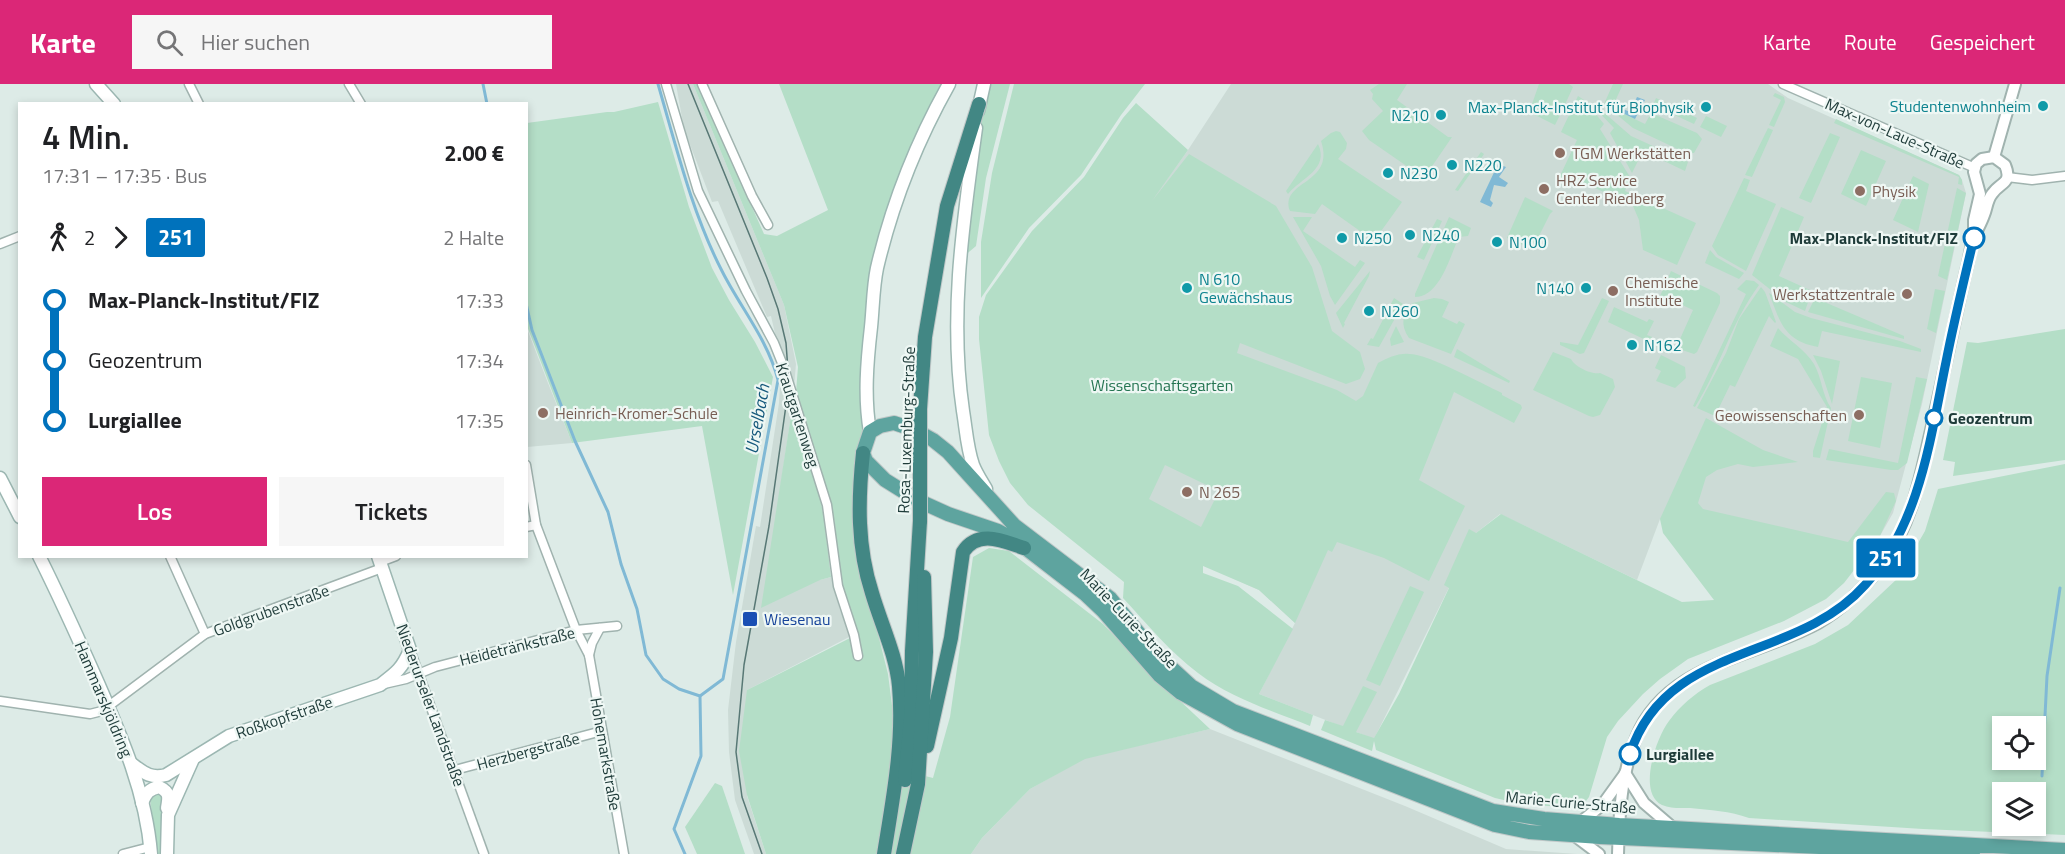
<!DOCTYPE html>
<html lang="de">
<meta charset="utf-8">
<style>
:root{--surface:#fff;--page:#f6f6f6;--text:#202124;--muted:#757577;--accent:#db2777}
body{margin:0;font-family:"Titillium Web",sans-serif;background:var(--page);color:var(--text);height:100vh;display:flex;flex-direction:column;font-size:22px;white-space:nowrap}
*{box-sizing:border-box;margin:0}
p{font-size:20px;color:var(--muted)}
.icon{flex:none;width:33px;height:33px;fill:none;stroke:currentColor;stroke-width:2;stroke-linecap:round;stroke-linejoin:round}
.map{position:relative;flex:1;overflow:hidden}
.sheet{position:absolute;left:18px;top:18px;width:510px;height:456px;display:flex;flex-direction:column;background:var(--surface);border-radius:0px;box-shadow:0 3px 9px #0003}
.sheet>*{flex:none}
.badge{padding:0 12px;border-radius:4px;font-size:21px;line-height:39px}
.tools{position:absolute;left:1992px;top:632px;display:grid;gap:12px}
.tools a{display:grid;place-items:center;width:54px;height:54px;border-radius:0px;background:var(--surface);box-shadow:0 3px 9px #0003;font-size:30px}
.map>.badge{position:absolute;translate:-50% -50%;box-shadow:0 0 0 3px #fff}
.legs{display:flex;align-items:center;gap:9px;height:66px;padding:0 24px;font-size:20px}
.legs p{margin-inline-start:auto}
.head{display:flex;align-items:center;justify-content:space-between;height:102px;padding:0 24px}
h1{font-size:33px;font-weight:600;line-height:45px}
.primary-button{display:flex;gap:12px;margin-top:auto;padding:12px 24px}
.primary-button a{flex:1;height:69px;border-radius:0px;background:var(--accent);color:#fff;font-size:24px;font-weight:600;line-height:69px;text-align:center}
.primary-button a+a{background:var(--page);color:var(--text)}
ul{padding:0 24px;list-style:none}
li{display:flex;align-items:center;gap:21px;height:60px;font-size:22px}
li i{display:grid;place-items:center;width:9px;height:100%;margin:0 8px;background:currentColor}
li i::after{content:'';width:15px;height:15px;margin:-8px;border:4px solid;border-radius:50%;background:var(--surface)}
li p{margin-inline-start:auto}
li:first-child i{background:linear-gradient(#0000 50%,currentColor 0)}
li:last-child i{background:linear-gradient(currentColor 50%,#0000 0)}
header{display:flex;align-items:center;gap:36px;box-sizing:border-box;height:84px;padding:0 30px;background:var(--accent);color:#fff}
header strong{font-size:28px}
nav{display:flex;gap:33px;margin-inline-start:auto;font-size:21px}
.search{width:420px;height:54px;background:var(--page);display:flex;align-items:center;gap:15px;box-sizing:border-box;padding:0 21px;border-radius:0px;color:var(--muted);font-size:22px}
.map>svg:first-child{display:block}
.built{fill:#ccdbd6}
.green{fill:#b4dec7;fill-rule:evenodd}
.water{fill:#80b9d5}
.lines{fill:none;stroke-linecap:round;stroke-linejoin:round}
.stream{stroke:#80b9d5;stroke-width:3}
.minor-casing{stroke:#a0b3af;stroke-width:11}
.tertiary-casing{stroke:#a0b3af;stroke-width:14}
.secondary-casing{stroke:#9cb7b2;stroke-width:15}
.primary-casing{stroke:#c0c8c8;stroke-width:16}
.trunk-casing{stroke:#c0c8c8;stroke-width:16}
.minor{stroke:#fff;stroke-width:8}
.tertiary{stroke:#fff;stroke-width:10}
.secondary{stroke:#fff;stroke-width:12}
.primary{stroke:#5ea49f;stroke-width:14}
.trunk{stroke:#428784;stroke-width:14}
.tram{stroke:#587875;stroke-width:1.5}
.trunk-bridge-casing{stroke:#c0c8c8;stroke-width:16;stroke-linecap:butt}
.trunk-bridge{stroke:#428784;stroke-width:14}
.line-1-casing{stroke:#fff;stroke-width:14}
.line-1{stroke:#0072bc;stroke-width:9}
.culture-dot{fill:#0f9aa8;stroke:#eef7f4;stroke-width:2}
.education-dot{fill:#8d6e63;stroke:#eef7f4;stroke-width:2}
.stop-1-dot{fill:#fff;stroke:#0072bc;stroke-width:3}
.transit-dot{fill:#1a4fb4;stroke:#eef7f4;stroke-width:2}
.labels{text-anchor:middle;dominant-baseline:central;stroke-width:4.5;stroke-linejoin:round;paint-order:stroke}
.culture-label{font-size:16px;fill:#0d838f;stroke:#eef7f4;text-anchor:start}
.street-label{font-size:16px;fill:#1e3b39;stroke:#eef7f4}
.education-label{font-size:16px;fill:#785e54;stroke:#eef7f4;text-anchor:start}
.stop-label{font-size:16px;font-weight:bold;fill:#1e3b39;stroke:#eef7f4;text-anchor:start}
.park-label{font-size:16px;fill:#257552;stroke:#eef7f4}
.transit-label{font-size:16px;fill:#164399;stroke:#eef7f4;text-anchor:start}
.water-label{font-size:18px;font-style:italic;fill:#14587b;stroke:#eef7f4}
</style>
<header>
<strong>Karte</strong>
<div class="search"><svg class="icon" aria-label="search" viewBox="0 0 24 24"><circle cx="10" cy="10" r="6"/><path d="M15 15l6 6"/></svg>Hier suchen</div>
<nav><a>Karte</a><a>Route</a><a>Gespeichert</a></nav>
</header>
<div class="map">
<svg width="2065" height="770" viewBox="0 0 2065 770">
<rect width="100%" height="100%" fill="#ddebe7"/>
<g class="built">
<path d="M676,0H693L784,221L796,280L792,325L774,446L820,496L831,493L840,526L851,552L747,606V712L766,770H754L735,716L729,668L728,626L736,558L756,442L760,443L779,319L781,284L777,258L771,232L767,233L718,117L712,118L684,45Z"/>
<path d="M1231,0H1768L1788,14L1959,91L1962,96L1966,109L1922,320L1893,429L1872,466L1762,456L1660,435L1637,496L1500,430L1476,449L1374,655L1259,610L1295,539L1259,506L1203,481L1141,411L1140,133L1188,66Z"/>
<path d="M526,242L548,299L572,359L527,363Z"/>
<path d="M1210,645L1405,722L1506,765L1577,770H971L982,754L1030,705L1085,674Z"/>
</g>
<g class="green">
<path d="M693,0H697L764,150L777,152L828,126L779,0H949L872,186L865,349L853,401L852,432L858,471L888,590L896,653L894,684L933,694L950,633L973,473L989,464L1009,467L1103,540L1144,583L1210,645L1085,675L1030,705L982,754L971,770H766L747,711L739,667L747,606L856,551L839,501L835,440L831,421L796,308L798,283L784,221Z"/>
<path d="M985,0H1010L986,94L976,162L963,173L979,20Z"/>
<path d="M1014,0H1145L1121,31L1081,91L1029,144L981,214V158L992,89Z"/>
<path d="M1379,0H1407L1397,16L1448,53H1452L1424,94L1369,56L1362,47L1383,27L1372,15L1373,10L1370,6Z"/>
<path d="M1539,0H1569L1573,3L1563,25L1532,20Z"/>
<path d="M1613,0H1623L1612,24L1645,40L1651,29L1697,49L1702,55L1694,69H1686L1633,44L1604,20Z"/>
<path d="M1775,9L1784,13L1785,18L1774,43L1769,41L1781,16L1773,12Z"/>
<path d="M1578,12L1584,16L1604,40L1600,45L1630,93L1625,107L1696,139L1677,181L1643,166L1639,136L1633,122L1576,95L1568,98L1559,94L1577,56L1561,48Z"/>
<path d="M1656,14L1697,34L1694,40L1653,21Z"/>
<path d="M658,18L689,123L712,184L729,216L755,258L773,293L733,511L702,342L572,359L527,242V39L607,28H614Z"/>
<path d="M1136,19L1188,66L1152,117L1189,70L1276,122L1312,183L1332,247L1360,268L1365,285L1360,295L1346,300L1240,259L1237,269L1337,306L1356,317L1363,312L1378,279C1388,274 1398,269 1409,270C1429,270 1482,300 1502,309V311L1521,321L1522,324L1514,339L1454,308L1419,396L1465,422L1429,497L1384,474L1337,458L1332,468L1328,466L1295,539L1259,506L1203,482V489L1238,502L1293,545L1259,610L1313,631L1310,642C1273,627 1230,614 1198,589C1170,568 1147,540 1123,514L1124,498L1028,421L1010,399L999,377L989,351L979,255V233L986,211L1032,147L1084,93L1123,34ZM1165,381L1219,407L1201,443L1149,415Z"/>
<path d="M1532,22L1562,27L1555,41L1531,29Z"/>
<path d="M1593,22L1601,26L1631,52L1688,78L1685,87L1643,67L1632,89L1610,49L1614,44Z"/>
<path d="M1706,32L1727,42L1721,53L1700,43Z"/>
<path d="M1836,35L1959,91L1962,96V101L1958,100L1959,93L1834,39Z"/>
<path d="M1768,44L1773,46L1752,93L1745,91Z"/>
<path d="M1336,47L1340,48L1347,59L1346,65L1338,75L1402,118L1374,157L1322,120L1315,130L1290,127C1279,96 1336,101 1321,57L1331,49Z"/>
<path d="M1830,49L1840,53L1811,119L1799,114Z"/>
<path d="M1318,60C1330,85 1301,94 1288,110L1286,107Z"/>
<path d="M1861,66L1886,77L1866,122L1841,110Z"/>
<path d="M1481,68L1484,70L1458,107L1455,106Z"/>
<path d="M1913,92L1929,100L1918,148L1893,136Z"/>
<path d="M1744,94L1750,96L1746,107L1776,120L1746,187L1718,171L1712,162Z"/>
<path d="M1957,104L1966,109L1947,196L1938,192Z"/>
<path d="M1525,113L1553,127L1550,130L1535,160L1529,157L1527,163L1507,154Z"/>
<path d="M1781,123L1804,133L1779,192L1812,207L1805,227L1786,218L1752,191Z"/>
<path d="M1293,133H1312L1303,147L1355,183L1360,176L1365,179L1335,221L1330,212L1321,182Z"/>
<path d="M1449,133L1471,144L1468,152L1459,153C1450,172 1440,213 1415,213V210Z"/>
<path d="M1437,135L1442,137L1424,176L1417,173Z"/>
<path d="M1710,166L1716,173L1744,189L1739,195L1705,179Z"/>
<path d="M1370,187L1369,192L1344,239L1345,240L1343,244L1336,229Z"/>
<path d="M1671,187L1717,209L1720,212V219L1697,268L1694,270L1676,264L1693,226L1665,213L1662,219L1658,217L1666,198L1675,203L1677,199L1668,194Z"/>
<path d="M1746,196L1754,197L1759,201C1731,239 1720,284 1695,323L1693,322L1746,210L1737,205Z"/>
<path d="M1761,203L1765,208L1776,238L1775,239L1769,232L1735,303L1730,301L1715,332L1697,324L1726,269L1739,235Z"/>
<path d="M1935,205L1945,207L1936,249L1927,245Z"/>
<path d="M1769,209L1795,228L1811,234L1900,257L1921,265V268L1822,247L1818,263C1784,257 1780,238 1769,209Z"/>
<path d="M1394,214L1403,220L1379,263L1367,261L1371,254L1373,255Z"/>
<path d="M1434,214L1442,215L1449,218L1442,233L1457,240L1459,237L1465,240L1451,270L1409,254C1400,241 1402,230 1413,219Z"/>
<path d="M1602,214L1609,217L1584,269L1580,270L1560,261V258L1578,261Z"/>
<path d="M1815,214L1904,252V255L1808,228Z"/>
<path d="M1614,223L1647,238L1649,235L1654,237L1647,251L1652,253L1650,258L1608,238Z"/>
<path d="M1396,242L1404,258L1391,262L1390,255Z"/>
<path d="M1778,244C1789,257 1805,265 1814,280C1822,294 1822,311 1831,324L1820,374L1813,373V367L1827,323L1798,275L1770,262Z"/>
<path d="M2065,245V376L1953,392L1955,378L1943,376L1967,258L1978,259Z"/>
<path d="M1457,265L1510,297L1509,299L1454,273Z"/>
<path d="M1553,268L1571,275C1575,283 1592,291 1600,289L1613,295L1615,303L1600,331L1593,333L1589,332L1533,306Z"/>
<path d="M1661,271L1685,283L1686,294L1675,304L1656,297L1661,287L1655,284Z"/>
<path d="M1813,271L1840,277L1832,320L1821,287Z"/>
<path d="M1861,293L1892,299L1880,364L1848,357Z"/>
<path d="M1916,293L1927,295L1907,379L1898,386H1891L1826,376L1829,365L1898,379Z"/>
<path d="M792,325L812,381L823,428L831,493L820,496L761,524Z"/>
<path d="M1706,334L1763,366L1798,378L1753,383L1738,380L1717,386L1706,393L1698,419L1703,425L1848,458L1886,408L1894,409L1896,417L1879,454L1844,499L1826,515L1784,537L1688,575L1660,595L1643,610L1618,637L1607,653L1589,713L1583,721L1576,724L1521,720L1495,714L1376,666L1374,657L1372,667L1321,646L1325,636L1343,642L1363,602L1377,608L1356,648L1374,654L1399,610L1449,504L1444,501L1469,445L1476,449L1501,430L1682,518L1714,516L1663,449L1660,435Z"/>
<path d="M2065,380V751L1923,745L1749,734C1730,727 1710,726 1690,724C1681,724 1671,725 1662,721C1637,709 1656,654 1669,637C1680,622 1694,610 1710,601L1815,560L1848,541L1898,494L1925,447L1938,405ZM2002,642H2036V675H2002ZM2002,708H2036V741H2002Z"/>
<path d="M1410,502L1424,508L1380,602L1366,596Z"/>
<path d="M715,699L722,702L745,770H697L685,743Z"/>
<path d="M153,709H161L164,711L161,770H158L150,715Z"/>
</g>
<g class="water">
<path d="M1637,13L1645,16L1635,35L1612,24L1614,21L1630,28Z"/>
<path d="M1498,80L1506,83L1499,93L1508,99L1505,103L1494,101L1490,116L1493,119L1491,123L1480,118Z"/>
</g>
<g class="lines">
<g class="stream">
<path d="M483,0L487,20"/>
<path d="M658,0C676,62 692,129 722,187C740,223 768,256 778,296L723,595L700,612"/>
<path d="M526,219L532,246L575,357L608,428L621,480L637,525L646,571L663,595L679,605L700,612L701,672L674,745L685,770"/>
<path d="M2042,692L2047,592L2060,504"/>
</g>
<defs>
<g id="minor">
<path d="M189,0L199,20"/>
<path d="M349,0L361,20"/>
<path d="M666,0L698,107L746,207L774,259L784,284L827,421L838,502L854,551L858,572"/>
<path d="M702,0L752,112L768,141"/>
<path d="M1783,0L1975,84"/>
<path d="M2007,93L2032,96L2065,92"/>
<path d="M0,160L20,152"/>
<path d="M526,381L536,441L576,546L589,571L624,770"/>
<path d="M526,443L536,441"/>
<path d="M170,472L205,550"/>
<path d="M380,478L396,472"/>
<path d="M410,566L484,770"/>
<path d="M589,571L592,559L600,544"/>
<path d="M384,600L406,595L435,583L576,546L617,542"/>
<path d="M0,617L90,630L102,627L205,550L382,484"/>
<path d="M455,686L602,647"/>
<path d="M123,770L150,763"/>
</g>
<g id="tertiary">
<path d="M1994,73L2015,0"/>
<path d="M1625,689L1644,719L1672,743"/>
<path d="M1582,737L1603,720L1624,691"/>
<path d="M1575,752L1599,770"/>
<path d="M1618,770C1619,732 1621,690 1636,654C1666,579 1756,573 1818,539C1844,524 1864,504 1882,481C1914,438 1922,384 1934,333C1945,284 1955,235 1966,187C1969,177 1970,166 1973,156C1976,147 1981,140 1984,131C1987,124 1987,116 1992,110C2000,98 2013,100 2005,81L1994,73L1982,75L1976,80L1974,88L1980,110L1974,136V154"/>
</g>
<g id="secondary">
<path d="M96,0L114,20"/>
<path d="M978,27L984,0"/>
<path d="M976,44C963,139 949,232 963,327C966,345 967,364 973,381C976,389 982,398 986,405"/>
<path d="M870,348C864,313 867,278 871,243C873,224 873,203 877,184C892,120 917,57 949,0"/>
<path d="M0,394L20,433"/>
<path d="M39,472C60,514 79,556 98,599C122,654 146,709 151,770"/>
<path d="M132,680C144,689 151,695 166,691L229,652L380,601C396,589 402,585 410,566L378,472"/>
<path d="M142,719C146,709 149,705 159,703C170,708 169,713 167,724"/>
<path d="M167,770L168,731L193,675"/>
</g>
<path id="primary" d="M1973,770L1600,753L1529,748L1495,741L1237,640L1181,609L1159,591L1103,527L1085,510L1015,456L998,447L948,430L917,416L885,396L866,377L863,369L870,348L880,342L894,339L915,346L933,356L948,368L1014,441L1110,514L1154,568L1191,602L1233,627L1493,727L1544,735L1619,741L2065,766"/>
<g id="trunk">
<path d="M920,325L925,253L947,122L979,20"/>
<path d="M863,369C858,416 857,463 872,509C881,540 896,570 899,602C904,658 893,714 884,770"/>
<path d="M927,662L951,554L963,468C978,445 1003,457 1024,464"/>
<path d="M905,696L911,635L912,567L920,437"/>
<path d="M903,770L918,700L926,568L924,493"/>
</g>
</defs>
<use href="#minor" class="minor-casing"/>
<use href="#tertiary" class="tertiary-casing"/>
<use href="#secondary" class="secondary-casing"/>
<use href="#primary" class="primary-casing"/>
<use href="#trunk" class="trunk-casing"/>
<use href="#minor" class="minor"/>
<use href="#tertiary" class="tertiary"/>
<use href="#secondary" class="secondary"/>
<use href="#primary" class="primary"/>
<use href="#trunk" class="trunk"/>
<path class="tram" d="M688,0L767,194L778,225L786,259L789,300L769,442L744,581L736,668L742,713L762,770"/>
<defs>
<path id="trunk-bridge" d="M920,437V325"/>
</defs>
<use href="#trunk-bridge" class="trunk-bridge-casing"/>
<use href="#trunk-bridge" class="trunk-bridge"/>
</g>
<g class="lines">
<defs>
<path id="line-1" d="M1630,670C1666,558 1796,579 1865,501C1920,440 1930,356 1946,278C1954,237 1964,196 1974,154"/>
</defs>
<use href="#line-1" class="line-1-casing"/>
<use href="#line-1" class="line-1"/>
</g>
<g class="culture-dot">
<circle cx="2043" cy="22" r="6"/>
<circle cx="1706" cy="23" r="6"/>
<circle cx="1441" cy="31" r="6"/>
<circle cx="1452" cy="81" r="6"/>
<circle cx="1388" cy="89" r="6"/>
<circle cx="1410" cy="151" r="6"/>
<circle cx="1342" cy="154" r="6"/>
<circle cx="1497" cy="158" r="6"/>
<circle cx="1187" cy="204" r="6"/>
<circle cx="1586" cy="204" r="6"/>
<circle cx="1369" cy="227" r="6"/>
<circle cx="1632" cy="261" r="6"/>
</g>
<g class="education-dot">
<circle cx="1560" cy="69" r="6"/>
<circle cx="1544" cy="105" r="6"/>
<circle cx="1860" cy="107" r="6"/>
<circle cx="1613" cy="207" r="6"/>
<circle cx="1907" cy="210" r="6"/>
<circle cx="543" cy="329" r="6"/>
<circle cx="1859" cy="331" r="6"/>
<circle cx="1187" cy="408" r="6"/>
</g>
<g class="stop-1-dot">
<circle cx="1974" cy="154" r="10"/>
<circle cx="1934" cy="334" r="8"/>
<circle cx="1630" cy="670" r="10"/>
</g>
<rect class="transit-dot" x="742" y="527" width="16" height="16" rx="3"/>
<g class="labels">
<g class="culture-label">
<text x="2031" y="22" text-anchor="end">Studentenwohnheim</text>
<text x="1694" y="23" text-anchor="end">Max-Planck-Institut für Biophysik</text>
<text x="1429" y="31" text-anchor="end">N210</text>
<text x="1464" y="81">N220</text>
<text x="1400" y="89">N230</text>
<text x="1422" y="151">N240</text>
<text x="1354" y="154">N250</text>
<text x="1509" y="158">N100</text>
<text x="1199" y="195">N 610<tspan x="1199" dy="18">Gewächshaus</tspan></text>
<text x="1574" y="204" text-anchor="end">N140</text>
<text x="1381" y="227">N260</text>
<text x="1644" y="261">N162</text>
</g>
<g class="street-label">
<text transform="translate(1895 49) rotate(24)">Max-von-Laue-Straße</text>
<text transform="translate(798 331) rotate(72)">Krautgartenweg</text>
<text transform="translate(906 346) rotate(-88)">Rosa-Luxemburg-Straße</text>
<text transform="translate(271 526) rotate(-20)">Goldgrubenstraße</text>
<text transform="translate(1129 534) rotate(46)">Marie-Curie-Straße</text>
<text transform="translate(517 562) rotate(-14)">Heidetränkstraße</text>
<text transform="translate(104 615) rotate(67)">Hammarskjöldring</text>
<text transform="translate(431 621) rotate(70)">Niederurseler Landstraße</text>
<text transform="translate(284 633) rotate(-19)">Roßkopfstraße</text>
<text transform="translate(528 667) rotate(-15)">Herzbergstraße</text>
<text transform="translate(606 670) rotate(80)">Hohemarkstraße</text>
<text transform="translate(1571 718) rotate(5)">Marie-Curie-Straße</text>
</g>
<g class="education-label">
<text x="1572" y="69">TGM Werkstätten</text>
<text x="1556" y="96">HRZ Service<tspan x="1556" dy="18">Center Riedberg</tspan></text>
<text x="1872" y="107">Physik</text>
<text x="1625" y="198">Chemische<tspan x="1625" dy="18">Institute</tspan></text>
<text x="1895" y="210" text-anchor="end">Werkstattzentrale</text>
<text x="555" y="329">Heinrich-Kromer-Schule</text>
<text x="1847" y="331" text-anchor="end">Geowissenschaften</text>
<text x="1199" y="408">N 265</text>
</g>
<g class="stop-label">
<text x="1958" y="154" text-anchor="end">Max-Planck-Institut/FIZ</text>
<text x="1948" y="334">Geozentrum</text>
<text x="1646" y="670">Lurgiallee</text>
</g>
<g class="park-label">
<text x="1162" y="301">Wissenschaftsgarten</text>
</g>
<g class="transit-label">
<text x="764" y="535">Wiesenau</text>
</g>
<g class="water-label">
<text transform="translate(757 335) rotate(-80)">Urselbach</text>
</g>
</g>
</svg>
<div class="tools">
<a><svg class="icon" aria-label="locate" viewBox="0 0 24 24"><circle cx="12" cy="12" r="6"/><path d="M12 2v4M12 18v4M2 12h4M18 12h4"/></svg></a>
<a><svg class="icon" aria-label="layers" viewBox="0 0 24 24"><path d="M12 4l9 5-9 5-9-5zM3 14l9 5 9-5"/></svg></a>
</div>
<b class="badge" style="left:1886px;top:474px;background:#0072bc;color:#fff">251</b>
<section class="sheet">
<div class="head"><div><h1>4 Min.</h1><p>17:31 – 17:35 · Bus</p></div><b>2.00 €</b></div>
<div class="legs"><svg class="icon" aria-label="walk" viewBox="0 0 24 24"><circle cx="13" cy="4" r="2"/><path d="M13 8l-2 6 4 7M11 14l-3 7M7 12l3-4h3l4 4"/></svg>2<svg class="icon" aria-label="forward" viewBox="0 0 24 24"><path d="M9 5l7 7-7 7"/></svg><b class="badge" style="background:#0072bc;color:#fff">251</b><p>2 Halte</p></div>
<ul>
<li><i style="color:#0072bc"></i><b>Max-Planck-Institut/FIZ</b><p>17:33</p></li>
<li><i style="color:#0072bc"></i><span>Geozentrum</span><p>17:34</p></li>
<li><i style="color:#0072bc"></i><b>Lurgiallee</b><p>17:35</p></li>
</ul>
<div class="primary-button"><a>Los</a><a>Tickets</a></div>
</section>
</div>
